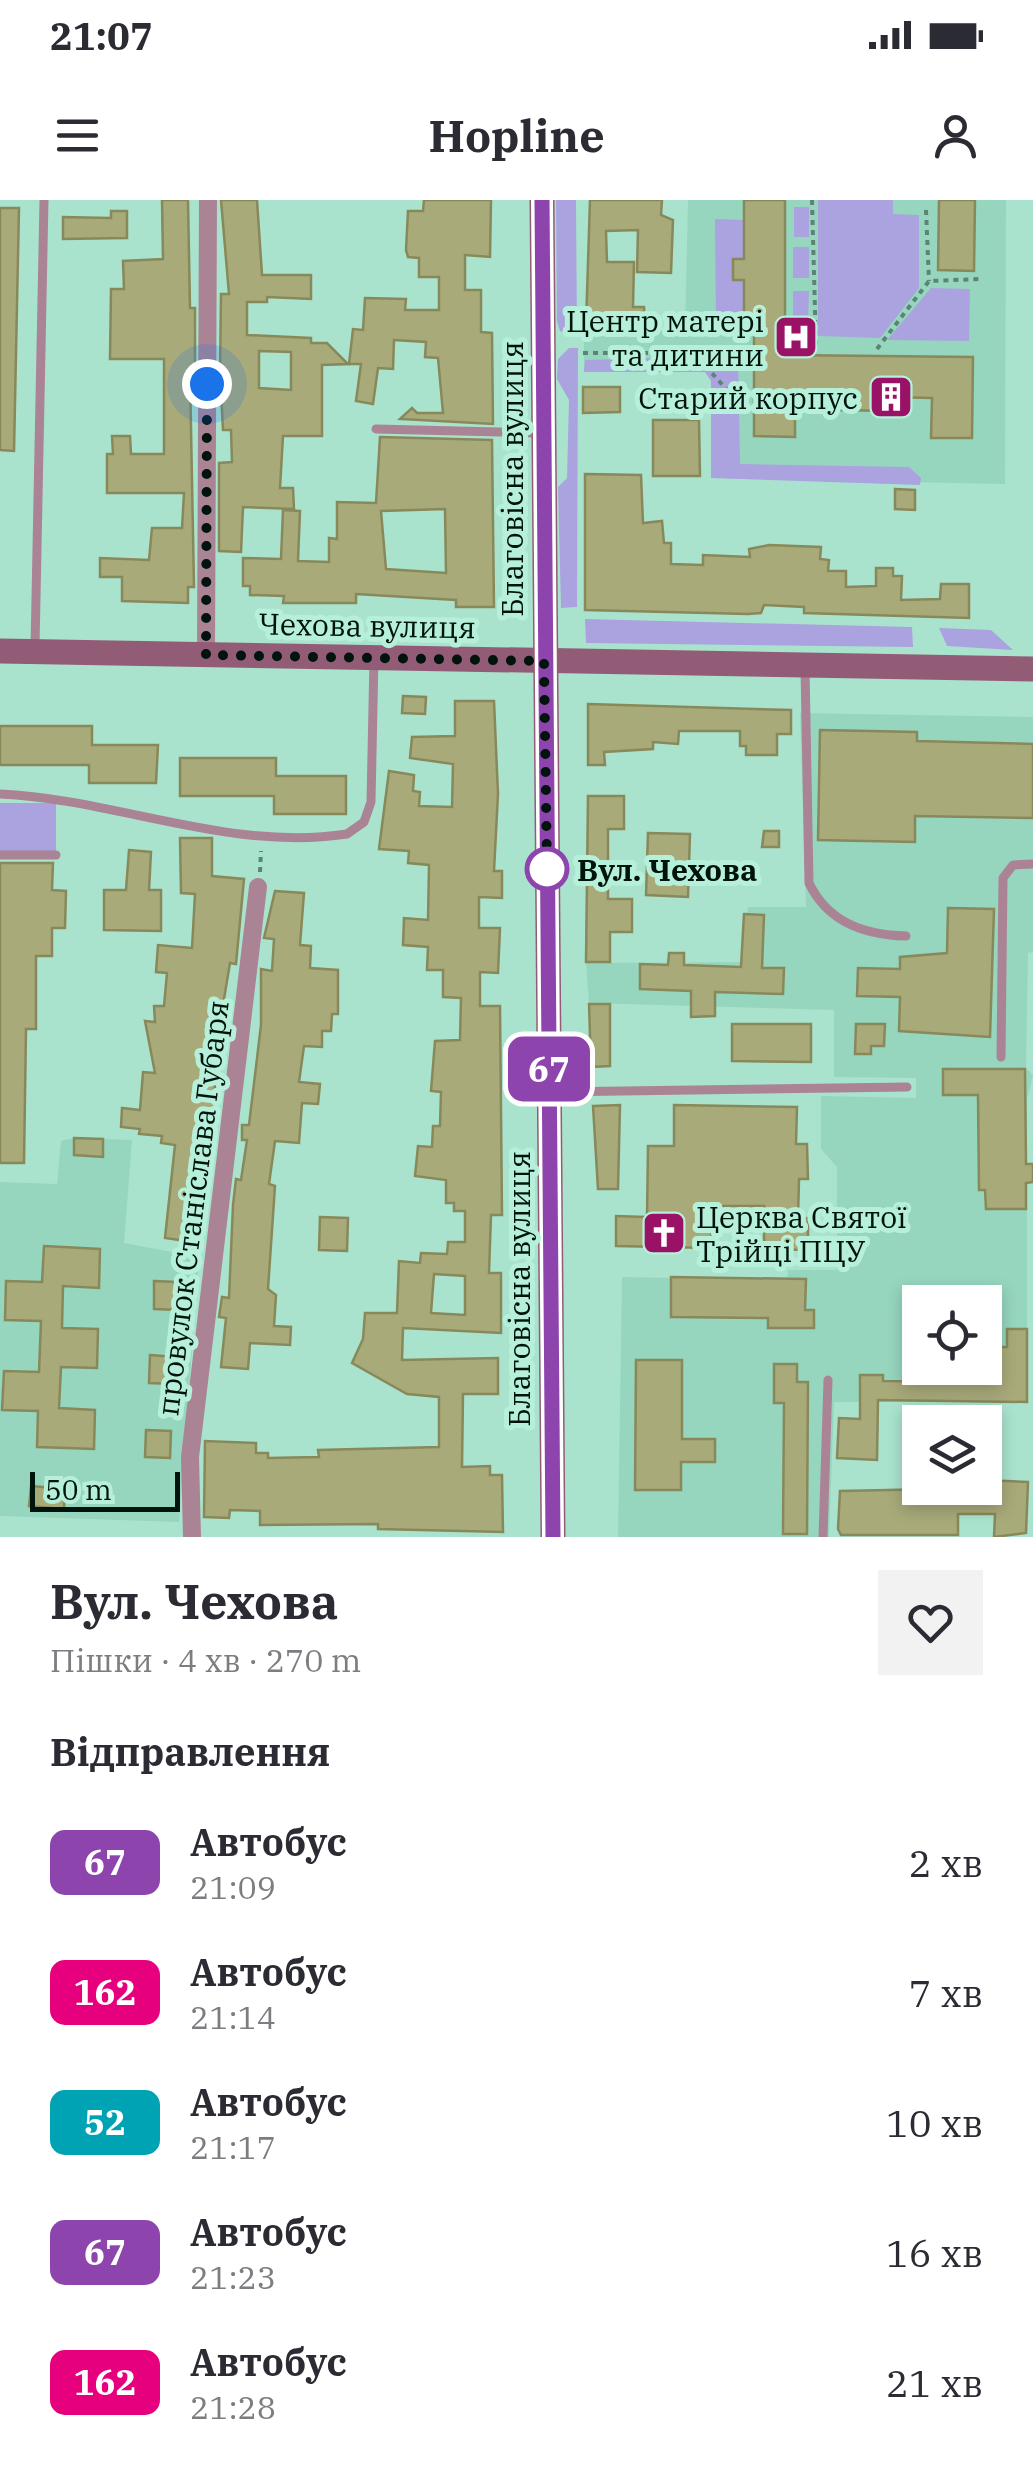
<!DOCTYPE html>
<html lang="uk">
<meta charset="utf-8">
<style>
:root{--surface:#fff;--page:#f2f2f3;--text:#2b2b33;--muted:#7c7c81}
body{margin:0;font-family:"IBM Plex Serif",serif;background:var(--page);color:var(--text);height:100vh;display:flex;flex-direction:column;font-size:38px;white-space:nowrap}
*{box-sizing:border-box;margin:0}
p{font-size:32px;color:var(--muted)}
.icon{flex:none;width:55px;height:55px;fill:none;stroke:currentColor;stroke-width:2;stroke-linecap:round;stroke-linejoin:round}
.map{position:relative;height:1337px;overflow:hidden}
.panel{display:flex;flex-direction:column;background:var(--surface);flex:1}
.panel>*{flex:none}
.badge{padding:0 20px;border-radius:15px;font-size:35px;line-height:65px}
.fabs{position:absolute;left:902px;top:1085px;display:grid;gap:20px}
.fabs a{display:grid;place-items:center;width:100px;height:100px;border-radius:0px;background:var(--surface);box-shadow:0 5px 15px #0003;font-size:50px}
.scale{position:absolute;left:30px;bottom:25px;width:150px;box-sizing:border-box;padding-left:10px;border:5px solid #00130c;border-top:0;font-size:28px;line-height:35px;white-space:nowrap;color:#00130c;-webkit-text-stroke:8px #b7f0da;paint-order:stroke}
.you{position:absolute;width:50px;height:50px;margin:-25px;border:8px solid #fff;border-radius:50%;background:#1a73e8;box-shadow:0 0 0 15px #1a73e833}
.map>.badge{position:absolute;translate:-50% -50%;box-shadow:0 0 0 5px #fff}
h2{padding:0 50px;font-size:38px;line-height:90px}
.round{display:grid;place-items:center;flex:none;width:105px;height:105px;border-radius:0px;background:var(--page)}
.summary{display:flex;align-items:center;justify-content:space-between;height:170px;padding:0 50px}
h1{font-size:48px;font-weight:700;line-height:75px}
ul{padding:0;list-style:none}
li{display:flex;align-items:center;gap:30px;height:130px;padding:0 50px}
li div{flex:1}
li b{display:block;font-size:38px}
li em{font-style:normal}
li .badge{min-width:110px;font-weight:700;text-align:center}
.status{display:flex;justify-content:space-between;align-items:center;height:70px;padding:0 50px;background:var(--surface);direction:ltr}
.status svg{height:28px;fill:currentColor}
header{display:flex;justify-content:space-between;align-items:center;height:130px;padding:0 50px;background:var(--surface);font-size:45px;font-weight:700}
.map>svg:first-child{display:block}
.built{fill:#96d6be;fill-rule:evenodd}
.green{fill:#aaa3df}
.building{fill:#a9aa7a;stroke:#88895a;stroke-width:2.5;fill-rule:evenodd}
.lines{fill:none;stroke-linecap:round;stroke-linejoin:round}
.path{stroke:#5c8475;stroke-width:4;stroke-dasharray:5 5;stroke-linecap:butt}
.lane{stroke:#aa8495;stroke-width:9}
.street{stroke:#aa8495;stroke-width:18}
.secondary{stroke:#925c76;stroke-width:25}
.line-casing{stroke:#fff;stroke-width:22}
.line{stroke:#8e44ad;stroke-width:15}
.walk{stroke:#00130c;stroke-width:10;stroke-dasharray:0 18}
.stop-dot{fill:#fff;stroke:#8e44ad;stroke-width:5}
.labels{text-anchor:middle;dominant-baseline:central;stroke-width:10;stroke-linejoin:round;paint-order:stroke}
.poi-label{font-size:30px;fill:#00130c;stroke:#b7f0da;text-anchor:end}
.street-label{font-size:30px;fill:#00130c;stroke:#b7f0da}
.stop-label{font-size:30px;font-weight:bold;fill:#00130c;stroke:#b7f0da;text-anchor:start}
</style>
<div class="status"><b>21:07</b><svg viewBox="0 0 49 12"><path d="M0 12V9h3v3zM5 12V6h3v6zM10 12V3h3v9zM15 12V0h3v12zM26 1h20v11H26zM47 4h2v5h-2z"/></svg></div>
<header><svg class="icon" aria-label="menu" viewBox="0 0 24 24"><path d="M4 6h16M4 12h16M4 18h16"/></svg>Hopline<svg class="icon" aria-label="person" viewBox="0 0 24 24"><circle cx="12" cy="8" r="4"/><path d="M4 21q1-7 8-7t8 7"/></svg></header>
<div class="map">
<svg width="1033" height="1337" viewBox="0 0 1033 1337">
<rect width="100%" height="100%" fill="#aae3cd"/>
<g class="built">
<path d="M688,0H1006L1005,284L711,278V181L705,172H584V130H685Z"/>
<path d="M800,513L1033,517V752L1028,753L1026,868L1033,875L1027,899V1202H834L829,1337H618L622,1077L787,1080L788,1070H837V967L821,949V896L916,898V878L834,877V810L589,803L586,763L742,762L748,707H806ZM920,1102H985V1168H920Z"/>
<path d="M74,938L132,940L124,1043L199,1057L179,1322L0,1316V982L57,984L61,941Z"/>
</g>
<g class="green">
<path d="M556,0H576L577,136L560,131L557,121Z"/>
<path d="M818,0H893V14L919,15V88L880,138L818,136Z"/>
<rect x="794" y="7" width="15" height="30"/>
<path d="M715,19L744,20V59L733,60V79L744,80V127H716Z"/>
<rect x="793" y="47" width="16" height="31"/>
<path d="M931,88L970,89L969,141L887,140Z"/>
<path d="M793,91H809L808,121H793Z"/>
<path d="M569,148H578L577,407L561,408L558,287L567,278L569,200L557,179L558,159Z"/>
<path d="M738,156L740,264L909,267L921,278L920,285L711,278V181L705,172H584L585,160Z"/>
<path d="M585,419L912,427L913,447L586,443Z"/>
<path d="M939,428L991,430L1013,450L947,446Z"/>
<rect x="0" y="603" width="56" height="52"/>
</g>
<g class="building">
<path d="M162,0H188L190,108H195V174H190L194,387H188V403L122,401V377H100V358L149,360L152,328H182L184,293H107V254H113L112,236H130L131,254H164V159H110L111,89H124L123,61L163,59Z"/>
<path d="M221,0H257L262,75H311V99L267,97V102H247V135L311,138V143H327L348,164L322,165V236H283L280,288H293L294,309L243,307L241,352L219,351V263L232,262L231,230H223L220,174L221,94H229ZM259,151L291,152V190L259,188Z"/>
<path d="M424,0H491L490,57L465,55V90H481V132L492,133L493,224L400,219L412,208L417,213H443L438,158L425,157L426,142L394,140L393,169L378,168L373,204L356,201L361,164H349L353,129L363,130L365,98L406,99L405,110H439V77H419V58L408,57L406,50L408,11H423Z"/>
<path d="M590,0H662L661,15L673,20L671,73L637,72L638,30L606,31L607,62H634L633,107H644L645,123L586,125Z"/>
<path d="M744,0H785V155L973,157L972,238H931L932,198L890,197V211L838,210V197L795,196V237L754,236V127H744V80H733V59H744Z"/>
<path d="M939,0H975L974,71L938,70Z"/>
<path d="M0,8H19L14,251L0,250Z"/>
<path d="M111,11H127V38L63,39V17L111,18Z"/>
<path d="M583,187H620V212L583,213Z"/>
<path d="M653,220H699L700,276H653Z"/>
<path d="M380,237L492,240L494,407H456V400L356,394V403H283L284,396L250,395V386H243V358L281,359L283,310L300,311L298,361L329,362V338L337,339V302L376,303ZM445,309L446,373L386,369L381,311Z"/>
<path d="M585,274L641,275L643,323L662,321L664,343H671V364L703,365V355L750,357L749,349L769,345L821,347L820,359L829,360L828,371H846V387L876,386V368H893V376H902L901,400L940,399L941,384H969V418L804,413V407L764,405L761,413L748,414L585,410Z"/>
<path d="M895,289L915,290V310L895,309Z"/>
<path d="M403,496L426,497L425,514L402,513Z"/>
<path d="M455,501H494L498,594L494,671H502V698L479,697V728H500L498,773L480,772V806H500L502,1015H491L489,1073H501V1133L403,1128L402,1160L498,1158V1194H463L462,1267L490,1266V1275H502L503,1332L378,1329V1324L260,1325V1311L230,1310L229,1318L204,1317L205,1241L256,1243V1253H268V1258L319,1257L318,1250L439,1247V1197L407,1194L352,1163L363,1139L365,1113H397L399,1061L420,1063L421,1053L447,1054L448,1042H465V1011H454V1003H446V980L415,976L418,946L432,947L433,926H440L441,892L431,891L435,841L460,840L461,798L443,797V770H427L428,747L403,745L404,718L428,720L429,665L408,663L409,651L379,649L389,571L414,575L413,591L420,592L419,606L452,607L453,564L410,558L412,537L455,536ZM434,1074L465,1076V1115L431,1113Z"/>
<path d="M588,504L791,510V534H777V555H746V546H740V531H679L678,544L653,542V549L604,552L605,565H588Z"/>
<path d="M0,526H92V545H158L156,583H89V565H0Z"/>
<path d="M820,530L917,532V541L1033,544V618L915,616V642L818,640Z"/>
<path d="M180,558H276V576H346V614H274V596H180Z"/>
<path d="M588,596H624V629H608V699H632V732H610V762H586Z"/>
<path d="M764,631H779V647H762Z"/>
<path d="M648,633L690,634L688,697L646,695Z"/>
<path d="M180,638H212V676L244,679L236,764L230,763L222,811L200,1043L165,1038L175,945L161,943L162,936L139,934L140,929L121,927L122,908L140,910L143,872L155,873L145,821L155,822L154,806H164L167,773L156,772L158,745L192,748L195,694L181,693Z"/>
<path d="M129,650L151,652L149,690H161V731L104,730V690H126Z"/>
<path d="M0,663H53L52,690L66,691L65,728H52V756H36V829H26L24,963H0Z"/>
<path d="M275,691L304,693L300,745L311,746L310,768L338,770V814H332L331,831H322V847L304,846L299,882L320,884L318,904L302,903L299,943L275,941L269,984L275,986L268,1089L276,1095L274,1126L291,1127L290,1145L250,1143L248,1169L221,1167L226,1118L219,1117L222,1097L229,1098L233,1005L236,979L241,980L247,940H242V925H249L261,825V769L272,771L274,739L264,738Z"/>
<path d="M948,708L994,709L990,837L899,831L900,797L857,796L858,768L900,769V757L947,753Z"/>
<path d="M744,714L764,715L762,768H784L783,794L715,792V816L691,817V791L640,789V764L668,765L669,753H684V765L741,767Z"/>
<path d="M589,804H610V866L591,867Z"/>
<path d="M732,824H811V862L732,861Z"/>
<path d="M856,824H885L884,846H871V854H855Z"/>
<path d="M943,869H1025L1026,964H1033V982L1026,983V1009H986L985,990H979L978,895H943Z"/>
<path d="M620,905L618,989H598L593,906Z"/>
<path d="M674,905L797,907L796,944H807L808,979H799L798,1018H808V1050L764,1049V1006H712L711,1048L616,1046V1016L647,1017L648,946H674Z"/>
<path d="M74,938L103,939V957L74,955Z"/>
<path d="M320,1017L348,1018L347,1051L319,1050Z"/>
<path d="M44,1046L100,1049L99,1088L63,1086L62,1128L98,1129L97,1168L61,1167L59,1208L95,1210L94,1249L37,1247L38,1211L2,1210L4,1171L39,1172L41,1121L5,1120L6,1081L42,1082Z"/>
<path d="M671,1077L806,1079L805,1110H814V1128H768V1118L671,1117Z"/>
<path d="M154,1081L178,1082L177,1110L154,1109Z"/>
<path d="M1007,1129H1027V1202L878,1200L877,1260L837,1258L839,1218L860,1219V1175H883V1181L989,1182L990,1147H1007Z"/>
<path d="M150,1155L175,1157L173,1184L149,1183Z"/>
<path d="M636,1160H682V1239H715V1262H681V1290H635Z"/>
<path d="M774,1164H797V1182H808L807,1334H783L784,1203H774Z"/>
<path d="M146,1230L171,1231L170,1258L145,1257Z"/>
<path d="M985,1280L1028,1282L1026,1333L994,1337L995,1314H958V1335H841L838,1329L840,1291L985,1288Z"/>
<path d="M31,1286L65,1289L64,1309L29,1306Z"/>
</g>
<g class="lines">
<g class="path">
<path d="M812,0L816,147"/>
<path d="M926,10L929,81"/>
<path d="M877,149L929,81L981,79"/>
<path d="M692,151L746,211"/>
<path d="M583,153H744"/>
<path d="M260,672L261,651"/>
</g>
<g class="lane">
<path d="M376,229L541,233"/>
<path d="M35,448L44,0"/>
<path d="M805,468L809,683C828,723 865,735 906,736"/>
<path d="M0,594C116,599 229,652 347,634L364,622L371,602L374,458"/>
<path d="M0,655H56"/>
<path d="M1001,857L1003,678L1013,665L1033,664"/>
<path d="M552,892L907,887"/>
<path d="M823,1337L828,1180"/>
</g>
<g class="street">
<path d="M206,455L208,0"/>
<path d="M192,1337L190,1257L258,687"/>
</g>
<g class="secondary">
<path d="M542,0L553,1337"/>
<path d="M0,451L1033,469"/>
</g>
</g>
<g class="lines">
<defs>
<path id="line" d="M542,0L553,1337"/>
</defs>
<use href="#line" class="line-casing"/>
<use href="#line" class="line"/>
<path class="walk" d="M207,184L206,455L544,461L547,669"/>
</g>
<defs>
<symbol id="hospital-square" viewBox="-11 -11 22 22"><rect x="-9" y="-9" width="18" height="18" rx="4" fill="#991266" stroke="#b7f0da"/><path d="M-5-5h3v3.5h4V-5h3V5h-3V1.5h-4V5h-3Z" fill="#fff"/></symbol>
<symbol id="building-square" viewBox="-11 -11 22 22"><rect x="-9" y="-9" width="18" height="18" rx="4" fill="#991266" stroke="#b7f0da"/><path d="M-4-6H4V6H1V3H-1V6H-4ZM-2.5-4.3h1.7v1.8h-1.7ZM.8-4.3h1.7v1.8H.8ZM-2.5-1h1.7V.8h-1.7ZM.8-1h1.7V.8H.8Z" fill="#fff"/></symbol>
<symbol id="church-square" viewBox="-11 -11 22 22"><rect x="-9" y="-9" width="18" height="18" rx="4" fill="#991266" stroke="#b7f0da"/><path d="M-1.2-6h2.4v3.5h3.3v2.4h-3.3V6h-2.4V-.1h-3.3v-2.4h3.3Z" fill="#fff"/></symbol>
</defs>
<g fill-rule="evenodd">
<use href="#hospital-square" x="771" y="112" width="50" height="50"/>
<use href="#building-square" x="866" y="172" width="50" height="50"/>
<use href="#church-square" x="639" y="1008" width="50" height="50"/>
</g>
<circle class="stop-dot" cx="547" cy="669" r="20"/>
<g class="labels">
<g class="poi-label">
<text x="764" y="120">Центр матері<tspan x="764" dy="34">та дитини</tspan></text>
<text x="858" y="197">Старий корпус</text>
<text x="696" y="1016" text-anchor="start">Церква Святої<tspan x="696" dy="34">Трійці ПЦУ</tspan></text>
</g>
<g class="street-label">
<text transform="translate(511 279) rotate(-90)">Благовісна вулиця</text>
<text transform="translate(367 425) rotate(1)">Чехова вулиця</text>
<text transform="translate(192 1008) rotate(-83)">провулок Станіслава Губаря</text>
<text transform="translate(518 1089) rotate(-90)">Благовісна вулиця</text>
</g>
<g class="stop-label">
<text x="577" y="669">Вул. Чехова</text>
</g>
</g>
</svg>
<div class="fabs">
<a><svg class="icon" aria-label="locate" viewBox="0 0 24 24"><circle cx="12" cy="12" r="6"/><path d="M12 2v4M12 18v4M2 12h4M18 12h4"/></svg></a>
<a><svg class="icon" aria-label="layers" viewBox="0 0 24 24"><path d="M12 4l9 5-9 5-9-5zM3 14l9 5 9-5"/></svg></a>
</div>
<div class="scale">50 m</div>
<div class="you" style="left:207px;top:184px"></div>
<b class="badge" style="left:549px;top:869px;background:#8e44ad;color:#fff">67</b>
</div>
<section class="panel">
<div class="summary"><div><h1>Вул. Чехова</h1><p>Пішки · 4 хв · 270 m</p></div><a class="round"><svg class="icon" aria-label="heart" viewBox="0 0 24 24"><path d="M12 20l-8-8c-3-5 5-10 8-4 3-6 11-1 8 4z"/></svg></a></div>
<h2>Відправлення</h2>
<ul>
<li><span class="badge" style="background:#8e44ad;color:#fff">67</span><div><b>Автобус</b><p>21:09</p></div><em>2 хв</em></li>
<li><span class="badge" style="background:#e6007e;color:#fff">162</span><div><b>Автобус</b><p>21:14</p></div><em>7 хв</em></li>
<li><span class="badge" style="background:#00a3b4;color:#fff">52</span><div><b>Автобус</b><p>21:17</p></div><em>10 хв</em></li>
<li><span class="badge" style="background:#8e44ad;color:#fff">67</span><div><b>Автобус</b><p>21:23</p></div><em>16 хв</em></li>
<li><span class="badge" style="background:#e6007e;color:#fff">162</span><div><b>Автобус</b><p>21:28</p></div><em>21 хв</em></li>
</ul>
</section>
